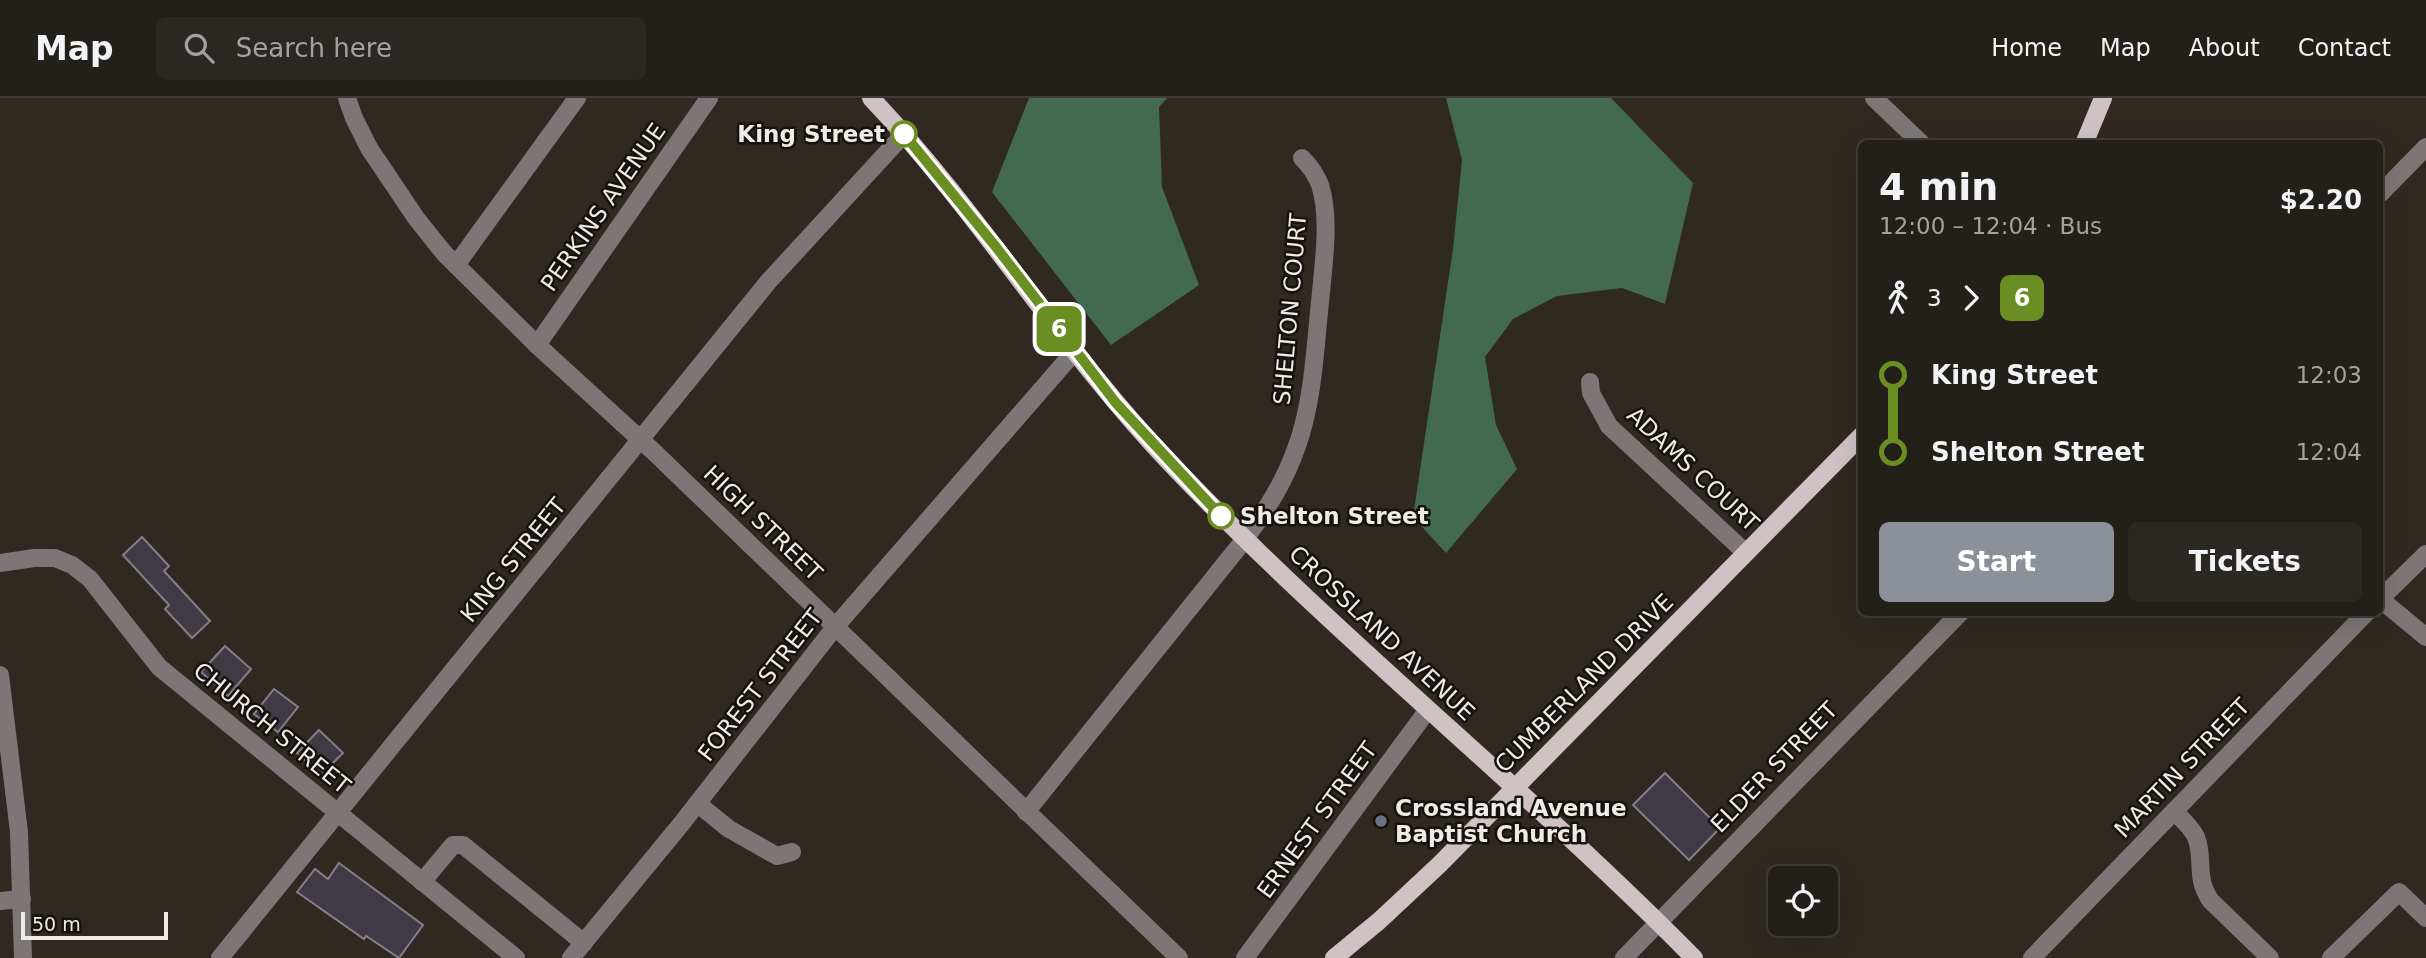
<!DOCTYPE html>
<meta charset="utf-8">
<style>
:root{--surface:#231f19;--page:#2b2722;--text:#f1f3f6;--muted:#a3a2a2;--line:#403d38;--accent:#8c9099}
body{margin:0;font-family:"DejaVu Sans",sans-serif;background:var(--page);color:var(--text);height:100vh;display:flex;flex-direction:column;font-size:26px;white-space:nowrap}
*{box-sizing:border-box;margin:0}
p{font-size:23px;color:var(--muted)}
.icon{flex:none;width:38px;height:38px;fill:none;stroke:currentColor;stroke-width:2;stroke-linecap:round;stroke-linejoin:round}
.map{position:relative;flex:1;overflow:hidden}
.panel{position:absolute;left:1858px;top:42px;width:525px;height:476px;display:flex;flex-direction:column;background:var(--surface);border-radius:10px;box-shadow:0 7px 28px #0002,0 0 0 2px var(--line)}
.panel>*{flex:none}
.badge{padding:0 14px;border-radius:10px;font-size:24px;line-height:46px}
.controls{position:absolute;left:1768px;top:768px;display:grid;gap:14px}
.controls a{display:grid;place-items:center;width:70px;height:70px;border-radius:10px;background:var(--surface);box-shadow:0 7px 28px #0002,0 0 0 2px var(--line);font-size:35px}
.scale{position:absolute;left:21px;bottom:18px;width:147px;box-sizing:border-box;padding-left:7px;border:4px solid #efebe6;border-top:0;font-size:19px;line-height:24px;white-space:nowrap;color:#efebe6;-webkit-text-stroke:5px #15120f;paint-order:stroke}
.map>.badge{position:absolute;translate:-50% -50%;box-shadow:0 0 0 4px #fff}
.legs{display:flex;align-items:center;gap:10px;height:77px;padding:0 21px;font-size:23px}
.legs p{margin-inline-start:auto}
.summary{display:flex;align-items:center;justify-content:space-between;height:119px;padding:0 21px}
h1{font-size:38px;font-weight:700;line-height:52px}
.cta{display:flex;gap:14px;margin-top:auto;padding:14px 21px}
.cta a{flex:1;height:80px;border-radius:10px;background:var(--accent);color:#fff;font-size:28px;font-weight:700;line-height:80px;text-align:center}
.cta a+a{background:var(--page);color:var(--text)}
ul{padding:0 21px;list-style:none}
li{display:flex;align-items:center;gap:24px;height:77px;font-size:26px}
li i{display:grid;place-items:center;width:10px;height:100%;margin:0 9px;background:currentColor}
li i::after{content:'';width:18px;height:18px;margin:-9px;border:5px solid;border-radius:50%;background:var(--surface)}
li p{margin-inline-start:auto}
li:first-child i{background:linear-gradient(#0000 50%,currentColor 0)}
li:last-child i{background:linear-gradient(currentColor 50%,#0000 0)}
header{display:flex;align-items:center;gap:42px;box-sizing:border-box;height:98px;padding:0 35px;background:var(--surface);border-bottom:2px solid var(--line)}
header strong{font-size:33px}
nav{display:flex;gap:38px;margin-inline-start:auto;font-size:24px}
.search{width:490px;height:63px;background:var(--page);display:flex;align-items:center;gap:18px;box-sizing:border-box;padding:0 24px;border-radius:10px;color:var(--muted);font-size:26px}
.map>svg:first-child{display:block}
.forest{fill:#446951}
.building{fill:#3f3a43;stroke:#847e88;stroke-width:2}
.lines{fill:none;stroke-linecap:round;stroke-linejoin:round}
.minor{stroke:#7c7677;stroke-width:18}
.major{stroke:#cec2c4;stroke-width:18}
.line-1-casing{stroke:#fff;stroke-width:16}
.line-1{stroke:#6b8e23;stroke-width:10}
.stop-1-dot{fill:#fff;stroke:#6b8e23;stroke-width:3.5}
.worship-dot{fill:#6b7280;stroke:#15120f;stroke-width:2.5}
.labels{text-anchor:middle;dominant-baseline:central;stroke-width:5;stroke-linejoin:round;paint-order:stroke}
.stop-label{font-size:23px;font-weight:bold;fill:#efebe6;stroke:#15120f;text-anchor:end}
.street-label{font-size:23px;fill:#efebe6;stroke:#15120f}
.poi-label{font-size:23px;font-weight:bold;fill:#efebe6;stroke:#15120f;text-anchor:start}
</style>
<header>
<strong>Map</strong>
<div class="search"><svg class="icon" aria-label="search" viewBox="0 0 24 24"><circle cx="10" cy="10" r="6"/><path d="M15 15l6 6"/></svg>Search here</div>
<nav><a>Home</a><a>Map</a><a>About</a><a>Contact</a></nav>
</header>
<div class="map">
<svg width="2426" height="860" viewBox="0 0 2426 860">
<rect width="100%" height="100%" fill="#2f2921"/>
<g class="forest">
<path d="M1029,0H1167L1159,9L1162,89L1199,187L1111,247L992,94Z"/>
<path d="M1446,0H1611L1693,85L1665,206L1622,190L1557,198L1513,221L1485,259L1496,327L1517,371L1446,455L1413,419L1453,151L1462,62Z"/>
</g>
<g class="building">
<path d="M142,439L169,468L164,473L210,523L192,540L165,511L169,507L123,457Z"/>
<path d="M225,548L251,571L228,598L201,574Z"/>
<path d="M274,591L298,609L278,634L254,616Z"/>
<path d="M319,632L343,655L321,677L297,655Z"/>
<path d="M1665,675L1720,730L1689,762L1633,707Z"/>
<path d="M339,765L423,827L399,860L366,838L364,841L297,794L315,771L328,781Z"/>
</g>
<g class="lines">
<g class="minor">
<path d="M347,0L354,20L369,50L416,120L444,155L537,247L653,353L1179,860"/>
<path d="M1874,0L1922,46"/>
<path d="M2380,96L2426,49"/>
<path d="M456,167L577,0"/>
<path d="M537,247L709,0"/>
<path d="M1590,284L1591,295L1609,328L1746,455"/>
<path d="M2426,456L2380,501L2426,539"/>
<path d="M0,465L34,460H55L72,467L90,481L159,569L516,860"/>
<path d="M0,577L19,734L23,860"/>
<path d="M698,706L729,731L777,758L792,754"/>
<path d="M2174,713C2182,721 2191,729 2196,739C2205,762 2194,779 2211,803L2270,860"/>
<path d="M1026,714L1245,441C1267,411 1285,383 1297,348C1313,303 1315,252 1320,204C1323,170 1331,120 1320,87C1316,76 1310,68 1302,60"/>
<path d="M422,784L453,747H463L584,845"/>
<path d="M0,803L22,801"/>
<path d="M220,860L768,184L904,36"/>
<path d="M571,860L682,725L835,529L1075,253"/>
<path d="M1245,860L1427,613"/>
<path d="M1624,860L1961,514"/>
<path d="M2032,860L2367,514"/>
<path d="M2331,860L2399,794L2426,820"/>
</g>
<g class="major">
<path d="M871,0C980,115 1062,252 1171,366C1337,540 1526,690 1694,860"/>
<path d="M2084,46L2103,0"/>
<path d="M1334,860L1379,823L1440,766L1862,337"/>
</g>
</g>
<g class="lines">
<defs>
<path id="line-1" d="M904,36L996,149L1116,305L1221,418"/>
</defs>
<use href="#line-1" class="line-1-casing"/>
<use href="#line-1" class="line-1"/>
</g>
<g class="stop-1-dot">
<circle cx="904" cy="36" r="12"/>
<circle cx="1221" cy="418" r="12"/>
</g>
<circle class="worship-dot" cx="1381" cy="723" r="7"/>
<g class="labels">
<g class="stop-label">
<text x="885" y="36">King Street</text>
<text x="1240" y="418" text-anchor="start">Shelton Street</text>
</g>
<g class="street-label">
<text transform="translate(603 109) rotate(-55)">PERKINS AVENUE</text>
<text transform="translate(1290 211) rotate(-85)">SHELTON COURT</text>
<text transform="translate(1693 371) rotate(43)">ADAMS COURT</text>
<text transform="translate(763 425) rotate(44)">HIGH STREET</text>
<text transform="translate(513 462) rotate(-51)">KING STREET</text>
<text transform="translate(1382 535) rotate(43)">CROSSLAND AVENUE</text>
<text transform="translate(1584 585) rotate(-45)">CUMBERLAND DRIVE</text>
<text transform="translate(760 587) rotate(-52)">FOREST STREET</text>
<text transform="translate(272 630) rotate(39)">CHURCH STREET</text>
<text transform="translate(1774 669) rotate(-46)">ELDER STREET</text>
<text transform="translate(2182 670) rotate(-46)">MARTIN STREET</text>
<text transform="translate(1317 722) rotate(-54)">ERNEST STREET</text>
</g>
<g class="poi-label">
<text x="1395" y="710">Crossland Avenue<tspan x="1395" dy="26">Baptist Church</tspan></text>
</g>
</g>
</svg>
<div class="controls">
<a><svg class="icon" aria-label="locate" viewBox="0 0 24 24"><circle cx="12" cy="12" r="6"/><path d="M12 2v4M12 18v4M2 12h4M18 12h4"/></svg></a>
</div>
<div class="scale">50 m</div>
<b class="badge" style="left:1059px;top:231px;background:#6b8e23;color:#fff">6</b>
<section class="panel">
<div class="summary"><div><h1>4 min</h1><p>12:00 – 12:04 · Bus</p></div><b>$2.20</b></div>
<div class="legs"><svg class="icon" aria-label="walk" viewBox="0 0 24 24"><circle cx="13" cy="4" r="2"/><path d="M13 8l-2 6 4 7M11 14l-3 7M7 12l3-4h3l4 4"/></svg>3<svg class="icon" aria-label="forward" viewBox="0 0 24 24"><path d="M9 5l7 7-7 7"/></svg><b class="badge" style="background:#6b8e23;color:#fff">6</b></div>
<ul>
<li><i style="color:#6b8e23"></i><b>King Street</b><p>12:03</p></li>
<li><i style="color:#6b8e23"></i><b>Shelton Street</b><p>12:04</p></li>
</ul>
<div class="cta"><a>Start</a><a>Tickets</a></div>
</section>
</div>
